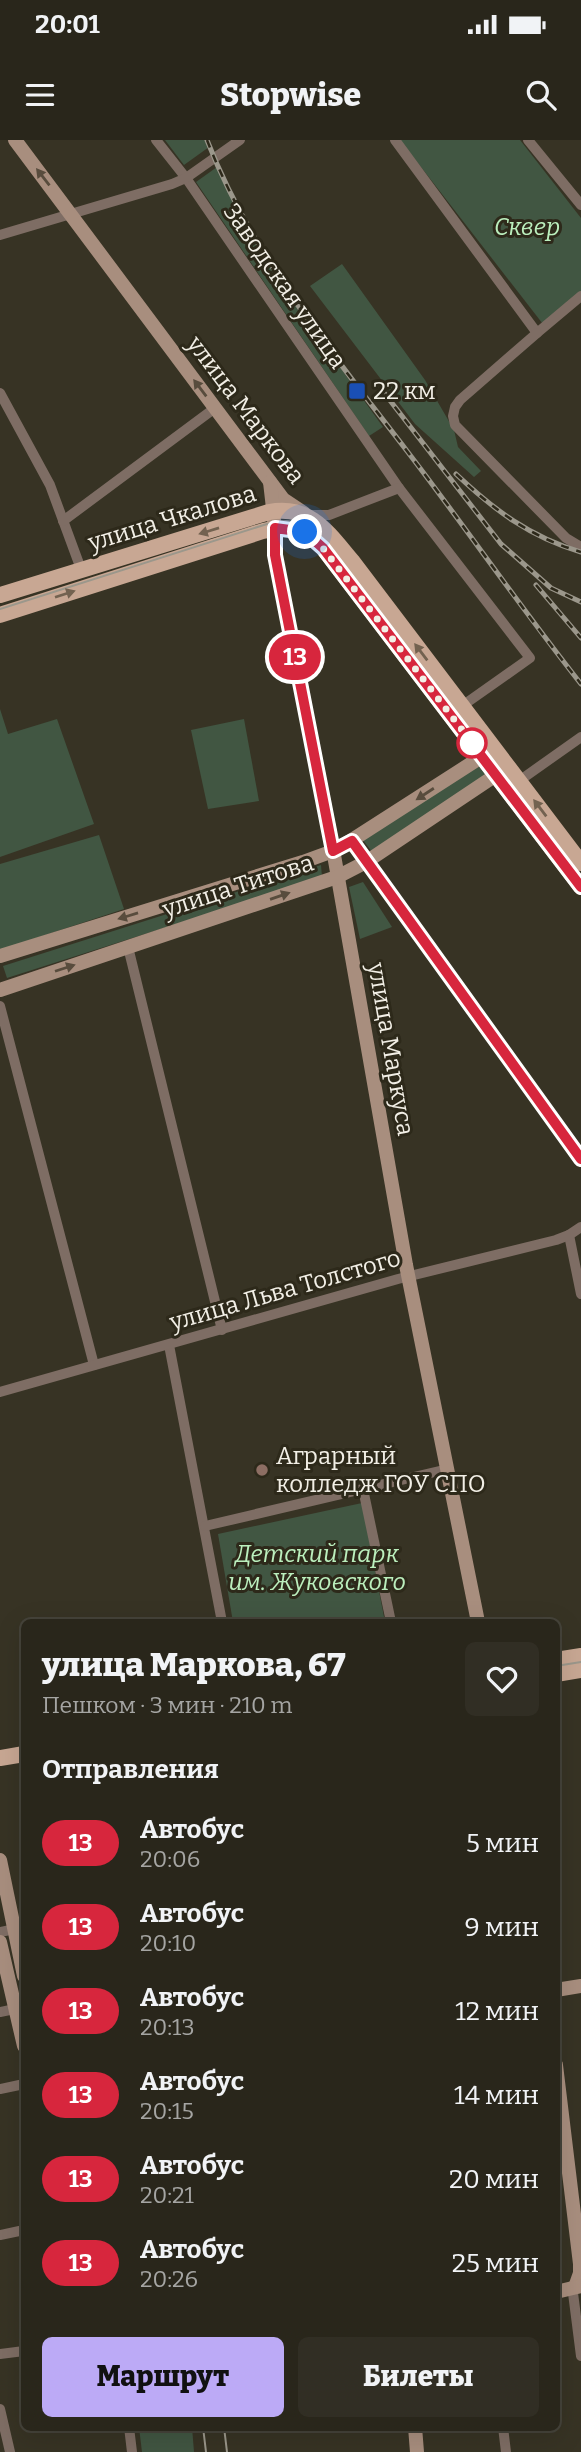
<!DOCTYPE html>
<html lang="ru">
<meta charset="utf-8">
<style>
:root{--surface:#29261b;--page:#312e24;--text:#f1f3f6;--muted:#a5a5a3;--line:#45433a;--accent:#bcaaf6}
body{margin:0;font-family:Bitter,serif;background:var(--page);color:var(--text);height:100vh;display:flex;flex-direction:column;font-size:26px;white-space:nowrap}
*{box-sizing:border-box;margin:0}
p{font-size:23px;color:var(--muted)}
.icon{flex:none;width:38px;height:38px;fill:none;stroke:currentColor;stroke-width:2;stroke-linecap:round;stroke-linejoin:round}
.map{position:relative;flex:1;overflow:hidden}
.panel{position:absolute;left:21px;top:1479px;width:539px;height:812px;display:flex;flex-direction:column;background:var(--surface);border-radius:10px;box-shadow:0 7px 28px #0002,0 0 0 2px var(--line)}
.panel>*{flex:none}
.badge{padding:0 14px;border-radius:23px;font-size:24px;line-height:46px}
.you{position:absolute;width:35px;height:35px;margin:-18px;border:5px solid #fff;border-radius:50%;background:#1a73e8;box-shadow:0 0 0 10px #1a73e833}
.map>.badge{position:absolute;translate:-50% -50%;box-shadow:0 0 0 4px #fff}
h2{padding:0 21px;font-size:26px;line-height:63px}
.round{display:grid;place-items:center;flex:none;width:74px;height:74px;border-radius:10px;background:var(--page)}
.summary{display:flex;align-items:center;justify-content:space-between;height:119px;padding:0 21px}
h1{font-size:33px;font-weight:800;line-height:52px}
.primary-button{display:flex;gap:14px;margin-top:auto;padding:14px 21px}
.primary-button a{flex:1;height:80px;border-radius:10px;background:var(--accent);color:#111;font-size:28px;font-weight:800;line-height:80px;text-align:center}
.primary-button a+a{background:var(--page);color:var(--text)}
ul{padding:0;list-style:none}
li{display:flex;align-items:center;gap:21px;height:84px;padding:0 21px}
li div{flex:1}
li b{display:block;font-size:26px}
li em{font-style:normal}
li .badge{min-width:77px;font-weight:700;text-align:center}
.status{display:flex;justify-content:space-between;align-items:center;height:49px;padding:0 35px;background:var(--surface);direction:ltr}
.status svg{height:19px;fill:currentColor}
header{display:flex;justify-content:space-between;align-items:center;height:91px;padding:0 21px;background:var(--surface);font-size:32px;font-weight:800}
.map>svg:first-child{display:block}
.green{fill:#415642}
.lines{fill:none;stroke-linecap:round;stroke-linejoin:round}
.street{stroke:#7e6d64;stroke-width:10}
.secondary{stroke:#a88e7e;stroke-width:14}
.primary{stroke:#c8a793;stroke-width:16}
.tram{stroke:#9b978b;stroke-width:2}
.rail-casing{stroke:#9b978b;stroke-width:5}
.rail{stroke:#2d291a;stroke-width:2.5;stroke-dasharray:8;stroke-linecap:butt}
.oneway{fill:#584c3d}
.oneway2{fill:#736250}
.line-casing{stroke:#fff;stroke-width:16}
.line{stroke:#d7263d;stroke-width:10}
.walk{stroke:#f2efe6;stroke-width:7;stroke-dasharray:0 12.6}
.transit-dot{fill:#1a4fb4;stroke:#2d291a;stroke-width:2.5}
.stop-dot{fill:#fff;stroke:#d7263d;stroke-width:3.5}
.education-dot{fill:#8d6e63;stroke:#2d291a;stroke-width:2.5}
.labels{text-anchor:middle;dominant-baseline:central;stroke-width:6;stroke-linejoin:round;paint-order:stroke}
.park-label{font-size:24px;font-style:italic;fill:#bbefbd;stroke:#2d291a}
.street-label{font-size:24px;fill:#f2efe6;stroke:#2d291a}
.poi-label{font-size:24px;fill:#f2efe6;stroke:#2d291a;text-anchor:start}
</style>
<div class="status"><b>20:01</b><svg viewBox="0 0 49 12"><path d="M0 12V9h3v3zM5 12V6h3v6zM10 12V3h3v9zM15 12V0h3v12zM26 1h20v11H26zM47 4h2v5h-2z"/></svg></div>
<header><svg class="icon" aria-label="menu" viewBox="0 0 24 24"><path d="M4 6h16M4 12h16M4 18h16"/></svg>Stopwise<svg class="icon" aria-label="search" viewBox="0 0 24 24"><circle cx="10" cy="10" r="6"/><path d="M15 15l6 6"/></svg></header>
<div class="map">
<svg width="581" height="2312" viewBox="0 0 581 2312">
<rect width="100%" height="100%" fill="#373324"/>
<g class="green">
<path d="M165,0H206L209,7L184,25Z"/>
<path d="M400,0H520L581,78V161L546,188Z"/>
<path d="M217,27L249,94L294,163L383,287L369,296L196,42Z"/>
<path d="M342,124L425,240L454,290L458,307L481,331L474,337L415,284L310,146Z"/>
<path d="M0,569L8,594L57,579L94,684L0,717Z"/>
<path d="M244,579L259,661L208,669L191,590Z"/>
<path d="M481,624L490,636L372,712L363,700Z"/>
<path d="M99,695L124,769L0,810V724Z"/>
<path d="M321,725L322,737L308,742L7,838L3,826Z"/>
<path d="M363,742L392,787L360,799L349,747Z"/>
<path d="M362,1363L385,1482H233L218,1394Z"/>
<path d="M139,2287H192L194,2312H142Z"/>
</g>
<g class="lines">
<g class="street">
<path d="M156,0L186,38L399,348L530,518L462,566"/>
<path d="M395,0L537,193L581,156"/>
<path d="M528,0L581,65"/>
<path d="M0,95L172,44L186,38L240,0"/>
<path d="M537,193L460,260L455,267L453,276L455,285L566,398L581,407"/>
<path d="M0,253L50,345L81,429"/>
<path d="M309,375H329L399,348"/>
<path d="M63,381L215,268"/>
<path d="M519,641L581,597"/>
<path d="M352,700L581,1019"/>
<path d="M128,807L222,1190"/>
<path d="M0,866L94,1225"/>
<path d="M569,1095L581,1154"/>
<path d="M169,1205L222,1482"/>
<path d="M0,1252L398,1139L556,1100L569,1095L581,1087"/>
<path d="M363,1349L391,1482"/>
<path d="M205,1386L448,1329"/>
<path d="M0,1792L24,1787"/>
<path d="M0,1872L24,1867"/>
<path d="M0,1949L24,1944"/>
<path d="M0,2095L24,2090"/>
<path d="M575,2147L573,2153L581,2216"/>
<path d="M0,2214L24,2211"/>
<path d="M0,2269L10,2312"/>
<path d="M129,2287L132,2312"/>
<path d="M503,2287L506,2312"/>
</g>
<g class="secondary">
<path d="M15,0L283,359L304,373"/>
<path d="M270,342L274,377L275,415L331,698L406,1125L478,1482"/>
<path d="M0,816L303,722L333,711L352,700L489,612"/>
<path d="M0,850L337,737L366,722L505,629"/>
<path d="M0,1720L24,1836"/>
<path d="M0,1802L24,1906"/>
<path d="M556,1850L581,1846"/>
<path d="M556,1925L580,2124V2133L575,2147"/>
<path d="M556,2152L581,2146"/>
<path d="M415,2287L417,2312"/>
</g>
<g class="primary">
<path d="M0,455L269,372C311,364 329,394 353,422L581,723"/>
<path d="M0,475L263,391C290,385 302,389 323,408L581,747"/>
<path d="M556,1520L581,1516"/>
<path d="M556,1534L581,1530"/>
<path d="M0,1618L24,1614"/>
</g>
<g class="tram">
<path d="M0,469L267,384C305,374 313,392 336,417L581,737"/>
<path d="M556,1526L581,1522"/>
<path d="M203,2287L206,2312"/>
<path d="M224,2287L227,2312"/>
</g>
<defs>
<g id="rail">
<path d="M207,0C252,116 332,213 407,311C466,388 521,468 581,544"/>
<path d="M385,254L501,404L551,448L581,462"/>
<path d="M456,334C494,370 530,397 581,412"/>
<path d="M536,445L581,498"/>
</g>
</defs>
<use href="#rail" class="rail-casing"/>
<use href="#rail" class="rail"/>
</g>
<defs><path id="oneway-solid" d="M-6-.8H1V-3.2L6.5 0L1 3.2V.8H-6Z" transform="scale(1.75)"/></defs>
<g class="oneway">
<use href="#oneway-solid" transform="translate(43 37) rotate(-128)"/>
<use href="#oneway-solid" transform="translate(200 248) rotate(-127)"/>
<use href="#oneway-solid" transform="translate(425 654) rotate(147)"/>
<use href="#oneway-solid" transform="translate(280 756) rotate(-19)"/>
<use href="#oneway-solid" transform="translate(128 776) rotate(163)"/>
<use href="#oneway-solid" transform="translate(65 828) rotate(-18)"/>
</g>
<g class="oneway2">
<use href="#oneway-solid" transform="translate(209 391) rotate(163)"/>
<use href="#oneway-solid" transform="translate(65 454) rotate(-18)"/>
<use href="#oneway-solid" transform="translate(421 512) rotate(-127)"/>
<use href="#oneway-solid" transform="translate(540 668) rotate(-127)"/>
</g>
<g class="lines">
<defs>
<path id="line" d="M581,747L323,408L305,392L275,388V415L333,711L352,701L581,1019"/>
</defs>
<use href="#line" class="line-casing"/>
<use href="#line" class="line"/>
<path class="walk" d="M305,392L323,408L472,603"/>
</g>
<rect class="transit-dot" x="348" y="242" width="18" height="18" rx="3.5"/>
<circle class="stop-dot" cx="472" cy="603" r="14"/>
<circle class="education-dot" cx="262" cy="1330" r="7"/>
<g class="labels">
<g class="park-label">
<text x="527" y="87">Сквер</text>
<text x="317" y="1414">Детский парк<tspan x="317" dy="28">им. Жуковского</tspan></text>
</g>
<g class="street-label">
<text transform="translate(285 146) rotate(55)">Заводская улица</text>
<text transform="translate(246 270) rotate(53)">улица Маркова</text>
<text transform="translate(172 378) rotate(-17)">улица Чкалова</text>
<text transform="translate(238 746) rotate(-18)">улица Титова</text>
<text transform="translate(391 909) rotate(80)">улица Маркуса</text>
<text transform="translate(285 1150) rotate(-16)">улица Льва Толстого</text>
</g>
<g class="poi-label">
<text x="373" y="251">22 км</text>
<text x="276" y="1316">Аграрный<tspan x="276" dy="28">колледж ГОУ СПО</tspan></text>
</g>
</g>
</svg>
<div class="you" style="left:305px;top:392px"></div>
<b class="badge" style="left:295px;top:517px;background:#d7263d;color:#fff">13</b>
<section class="panel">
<div class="summary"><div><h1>улица Маркова, 67</h1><p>Пешком · 3 мин · 210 m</p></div><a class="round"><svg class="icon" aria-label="heart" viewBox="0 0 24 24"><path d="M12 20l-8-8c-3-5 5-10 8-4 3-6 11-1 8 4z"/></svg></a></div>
<h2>Отправления</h2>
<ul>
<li><span class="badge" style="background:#d7263d;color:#fff">13</span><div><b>Автобус</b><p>20:06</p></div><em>5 мин</em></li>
<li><span class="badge" style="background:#d7263d;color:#fff">13</span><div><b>Автобус</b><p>20:10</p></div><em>9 мин</em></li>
<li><span class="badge" style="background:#d7263d;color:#fff">13</span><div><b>Автобус</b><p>20:13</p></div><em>12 мин</em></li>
<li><span class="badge" style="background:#d7263d;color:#fff">13</span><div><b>Автобус</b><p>20:15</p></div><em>14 мин</em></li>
<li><span class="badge" style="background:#d7263d;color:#fff">13</span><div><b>Автобус</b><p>20:21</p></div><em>20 мин</em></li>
<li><span class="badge" style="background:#d7263d;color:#fff">13</span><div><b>Автобус</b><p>20:26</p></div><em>25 мин</em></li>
</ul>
<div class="primary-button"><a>Маршрут</a><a>Билеты</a></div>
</section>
</div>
